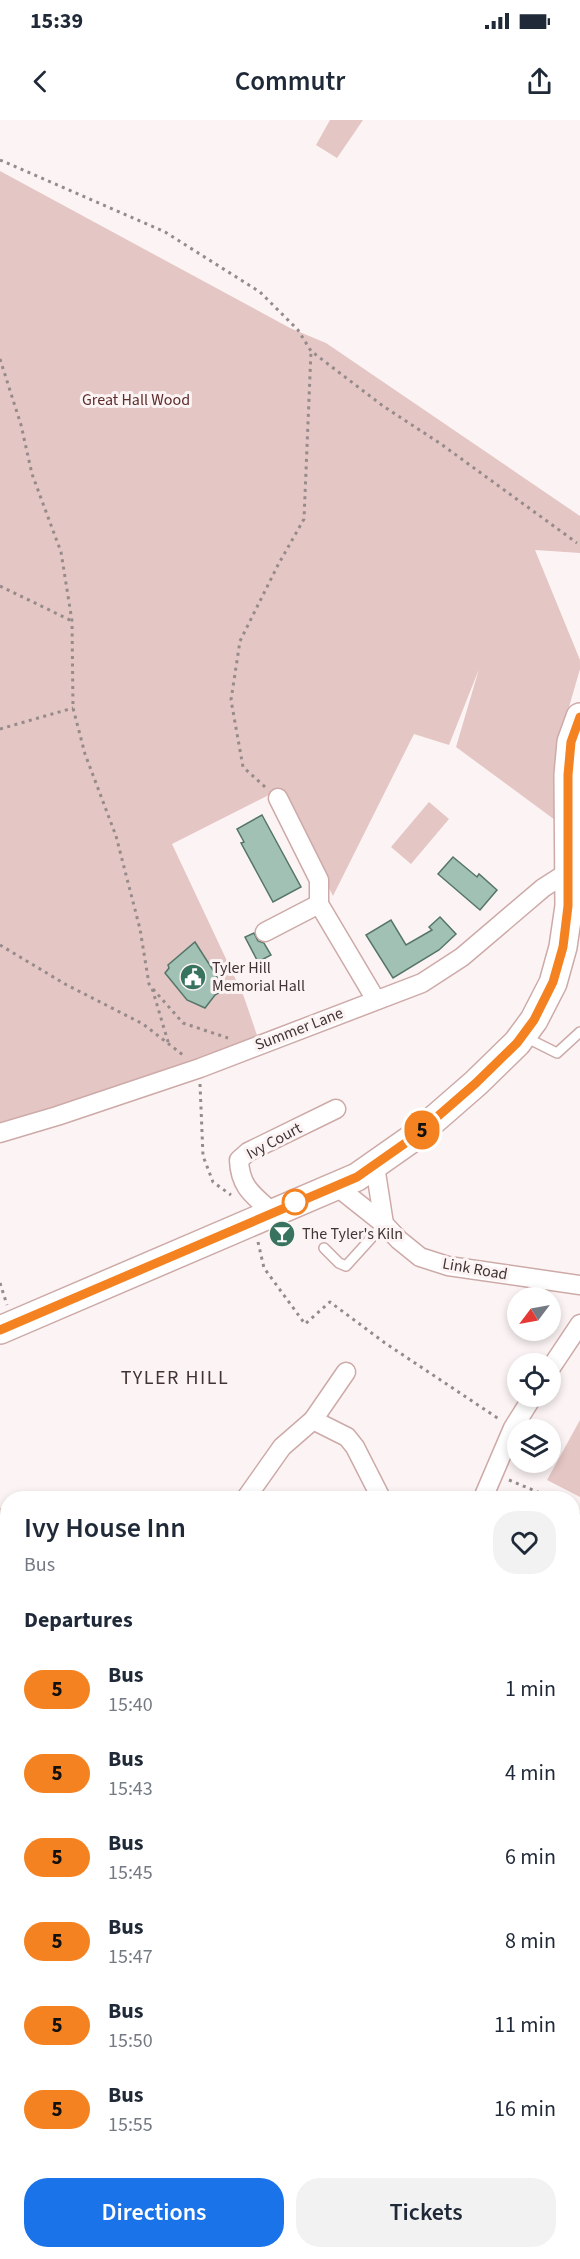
<!DOCTYPE html>
<style>
:root{--surface:#fff;--page:#f2f2f3;--text:#1f2937;--muted:#747a83;--accent:#1a73e8}
body{margin:0;font-family:"Source Sans 3",sans-serif;background:var(--page);color:var(--text);height:100vh;display:flex;flex-direction:column;font-size:22px;white-space:nowrap}
*{box-sizing:border-box;margin:0}
p{font-size:20px;color:var(--muted)}
.icon{flex:none;width:33px;height:33px;fill:none;stroke:currentColor;stroke-width:2;stroke-linecap:round;stroke-linejoin:round}
.map{position:relative;flex:1;overflow:hidden}
.panel{position:absolute;left:0px;top:1371px;width:580px;height:768px;display:flex;flex-direction:column;background:var(--surface);border-radius:24px 24px 0 0;box-shadow:0 3px 9px #0003}
.panel>*{flex:none}
.badge{padding:0 12px;border-radius:20px;font-size:21px;line-height:39px}
.needle{width:39px;rotate:238deg}
.tools{position:absolute;left:507px;top:1167px;display:grid;gap:12px}
.tools a{display:grid;place-items:center;width:54px;height:54px;border-radius:50%;background:var(--surface);box-shadow:0 3px 9px #0003;font-size:30px}
.map>.badge{position:absolute;translate:-50% -50%;box-shadow:0 0 0 3px #fff}
h2{padding:0 24px;font-size:22px;line-height:54px}
.round{display:grid;place-items:center;flex:none;width:63px;height:63px;border-radius:24px;background:var(--page)}
.head{display:flex;align-items:center;justify-content:space-between;height:102px;padding:0 24px}
h1{font-size:28px;font-weight:600;line-height:45px}
.button{display:flex;gap:12px;margin-top:auto;padding:12px 24px}
.button a{flex:1;height:69px;border-radius:24px;background:var(--accent);color:#fff;font-size:24px;font-weight:600;line-height:69px;text-align:center}
.button a+a{background:var(--page);color:var(--text)}
ul{padding:0;list-style:none}
li{display:flex;align-items:center;gap:18px;height:84px;padding:0 24px}
li div{flex:1}
li b{display:block;font-size:22px}
li em{font-style:normal}
li .badge{min-width:66px;font-weight:700;text-align:center}
.status{display:flex;justify-content:space-between;align-items:center;height:42px;padding:0 30px;background:var(--surface);direction:ltr}
.status svg{height:16px;fill:currentColor}
header{display:flex;justify-content:space-between;align-items:center;height:78px;padding:0 24px;background:var(--surface);font-size:27px;font-weight:600}
.map>svg:first-child{display:block}
.green{fill:#e4c6c4}
.building{fill:#a0c1b4;stroke:#567569;stroke-width:1.5}
.lines{fill:none;stroke-linecap:round;stroke-linejoin:round}
.lane-casing{stroke:#cdaaa8;stroke-width:12}
.street-casing{stroke:#cdaaa8;stroke-width:21}
.secondary-casing{stroke:#cdaaa8;stroke-width:30}
.path{stroke:#968b8b;stroke-width:3;stroke-dasharray:3 4.5;stroke-linecap:butt}
.lane{stroke:#fff;stroke-width:9}
.street{stroke:#fff;stroke-width:18}
.secondary{stroke:#fff;stroke-width:27}
.line-casing{stroke:#fff;stroke-width:14}
.line{stroke:#f58220;stroke-width:9}
.stop-dot{fill:#fff;stroke:#f58220;stroke-width:3}
.labels{text-anchor:middle;dominant-baseline:central;stroke-width:6;stroke-linejoin:round;paint-order:stroke}
.park-label{font-size:16px;fill:#5e2c2c;stroke:#fcf4f4}
.poi-label{font-size:16px;fill:#423433;stroke:#fcf4f4;text-anchor:start}
.street-label{font-size:16px;fill:#423433;stroke:#fcf4f4}
.quarter-label{font-size:20px;letter-spacing:1.5px;fill:#423433;stroke:#fcf4f4}
</style>
<div class="status"><b>15:39</b><svg viewBox="0 0 49 12"><path d="M0 12V9h3v3zM5 12V6h3v6zM10 12V3h3v9zM15 12V0h3v12zM26 1h20v11H26zM47 4h2v5h-2z"/></svg></div>
<header><svg class="icon" aria-label="back" viewBox="0 0 24 24"><path d="M15 5l-7 7 7 7"/></svg>Commutr<svg class="icon" aria-label="share" viewBox="0 0 24 24"><path d="M12 15V3M7 8l5-5 5 5M5 13v7h14v-7"/></svg></header>
<div class="map">
<svg width="580" height="2139" viewBox="0 0 580 2139">
<rect width="100%" height="100%" fill="#fcf4f4"/>
<g class="green">
<path d="M330,0H363L337,38L316,25Z"/>
<path d="M0,51L290,208L326,223L580,396V433L535,430L580,540V549L563,608L555,700L456,627L479,549L449,625L414,614L333,776L279,670L172,724L244,877L260,924L0,1006Z"/>
<path d="M429,682L449,699L411,744L391,727Z"/>
<path d="M580,1300V1377L547,1360Z"/>
<path d="M0,1388H7L8,1619L0,1622Z"/>
<path d="M573,1396L580,1399V2139H531L529,2132H573Z"/>
<path d="M46,2132H318L310,2139H46Z"/>
<path d="M339,2132H386L380,2139H347Z"/>
</g>
<g class="building">
<path d="M262,695L301,767L273,782L241,723L244,722L237,709Z"/>
<path d="M453,737L477,757L479,754L497,770L480,790L438,754Z"/>
<path d="M440,797L456,814L439,830L393,858L366,815L391,800L406,825L432,810L429,807Z"/>
<path d="M254,813L258,821L264,823L271,835L258,842L245,817Z"/>
<path d="M195,822L225,869L215,875L205,888L187,880L165,853L169,848L168,845Z"/>
</g>
<g class="lines">
<defs>
<g id="lane">
<path d="M525,917L557,933L580,912"/>
<path d="M324,1128L339,1143L346,1146L384,1104"/>
<path d="M396,2139L402,2132"/>
</g>
<g id="street">
<path d="M278,678L319,760V784L376,880"/>
<path d="M265,812L319,784"/>
<path d="M0,1013L57,996L200,948L422,863L462,837L543,768L568,752"/>
<path d="M375,1046L384,1104"/>
<path d="M339,1064L345,1073L384,1104L399,1120L420,1137L448,1146L580,1165"/>
<path d="M272,1092C253,1075 240,1067 239,1040L248,1032L336,989"/>
<path d="M550,1249L580,1204"/>
<path d="M313,1300L346,1252"/>
<path d="M246,1378L282,1327L313,1300L347,1317L355,1327L381,1378"/>
<path d="M483,1378L513,1308L533,1276"/>
<path d="M0,1905L8,1891"/>
<path d="M518,2132L520,2139"/>
</g>
<path id="secondary" d="M0,1210L357,1057L414,1017L476,963L517,923L534,900L553,863L563,827L569,786L568,655L571,622L580,597"/>
</defs>
<use href="#lane" class="lane-casing"/>
<use href="#street" class="street-casing"/>
<use href="#secondary" class="secondary-casing"/>
<g class="path">
<path d="M0,40L165,112L260,172L298,210L311,231L383,286L441,324L577,423"/>
<path d="M0,239L21,305L32,354L61,432L72,501L73,588L85,634L116,716L140,809L149,864L152,868L169,925"/>
<path d="M0,466L72,501"/>
<path d="M0,609L73,588"/>
<path d="M265,667L243,647L231,580L240,521L278,445L304,399L311,231"/>
<path d="M0,825L65,864L143,904L183,935"/>
<path d="M153,869L183,903L228,918"/>
<path d="M200,964L203,1036L213,1062L231,1075"/>
<path d="M258,1122L264,1148L305,1204L330,1182L385,1223L499,1299"/>
<path d="M0,1163L7,1185"/>
<path d="M509,1360L552,1378"/>
<path d="M573,1389L580,1394"/>
<path d="M0,1676L8,1681"/>
<path d="M331,2132L340,2139"/>
</g>
<use href="#lane" class="lane"/>
<use href="#street" class="street"/>
<use href="#secondary" class="secondary"/>
</g>
<g class="lines">
<defs>
<path id="line" d="M0,1210L357,1057L414,1017L476,963L517,923L534,900L553,862L563,827L568,786V655L571,622L580,597"/>
</defs>
<use href="#line" class="line-casing"/>
<use href="#line" class="line"/>
</g>
<defs>
<symbol id="civic-disc" viewBox="-11 -11 22 22"><circle r="9.5" fill="#37735e" stroke="#fcf4f4"/><path d="M-.6-6.5H3V-4.5H.6V-3L4-1V1h2V6H-6V1h2V-1L-.6-3ZM-1.2 2.5V6h2.4V2.5Z" fill="#fff"/></symbol>
<symbol id="bar-disc" viewBox="-11 -11 22 22"><circle r="9.5" fill="#37735e" stroke="#fcf4f4"/><path d="M-6-5H6L.8 .8V4.5H3.5V6h-7V4.5H-.8V.8Z" fill="#fff"/></symbol>
</defs>
<g fill-rule="evenodd">
<use href="#civic-disc" x="178" y="842" width="30" height="30"/>
<use href="#bar-disc" x="267" y="1099" width="30" height="30"/>
</g>
<circle class="stop-dot" cx="295" cy="1082" r="12"/>
<g class="labels">
<g class="park-label">
<text x="136" y="280">Great Hall Wood</text>
</g>
<g class="poi-label">
<text x="212" y="848">Tyler Hill<tspan x="212" dy="18">Memorial Hall</tspan></text>
<text x="302" y="1114">The Tyler's Kiln</text>
</g>
<g class="street-label">
<text transform="translate(299 909) rotate(-21)">Summer Lane</text>
<text transform="translate(274 1021) rotate(-28)">Ivy Court</text>
<text transform="translate(475 1149) rotate(10)">Link Road</text>
</g>
<g class="quarter-label">
<text x="175" y="1258">TYLER HILL</text>
</g>
</g>
</svg>
<div class="tools">
<a><svg class="needle" viewBox="-14 -14 28 28"><path d="M0-13l5 13h-10z" fill="#e53935"/><path d="M0 13l5-13h-10z" fill="#747a83"/></svg></a>
<a><svg class="icon" aria-label="locate" viewBox="0 0 24 24"><circle cx="12" cy="12" r="6"/><path d="M12 2v4M12 18v4M2 12h4M18 12h4"/></svg></a>
<a><svg class="icon" aria-label="layers" viewBox="0 0 24 24"><path d="M12 4l9 5-9 5-9-5zM3 14l9 5 9-5"/></svg></a>
</div>
<b class="badge" style="left:422px;top:1010px;background:#f58220;color:#111">5</b>
<section class="panel">
<div class="head"><div><h1>Ivy House Inn</h1><p>Bus</p></div><a class="round"><svg class="icon" aria-label="heart" viewBox="0 0 24 24"><path d="M12 20l-8-8c-3-5 5-10 8-4 3-6 11-1 8 4z"/></svg></a></div>
<h2>Departures</h2>
<ul>
<li><span class="badge" style="background:#f58220;color:#111">5</span><div><b>Bus</b><p>15:40</p></div><em>1 min</em></li>
<li><span class="badge" style="background:#f58220;color:#111">5</span><div><b>Bus</b><p>15:43</p></div><em>4 min</em></li>
<li><span class="badge" style="background:#f58220;color:#111">5</span><div><b>Bus</b><p>15:45</p></div><em>6 min</em></li>
<li><span class="badge" style="background:#f58220;color:#111">5</span><div><b>Bus</b><p>15:47</p></div><em>8 min</em></li>
<li><span class="badge" style="background:#f58220;color:#111">5</span><div><b>Bus</b><p>15:50</p></div><em>11 min</em></li>
<li><span class="badge" style="background:#f58220;color:#111">5</span><div><b>Bus</b><p>15:55</p></div><em>16 min</em></li>
</ul>
<div class="button"><a>Directions</a><a>Tickets</a></div>
</section>
</div>
